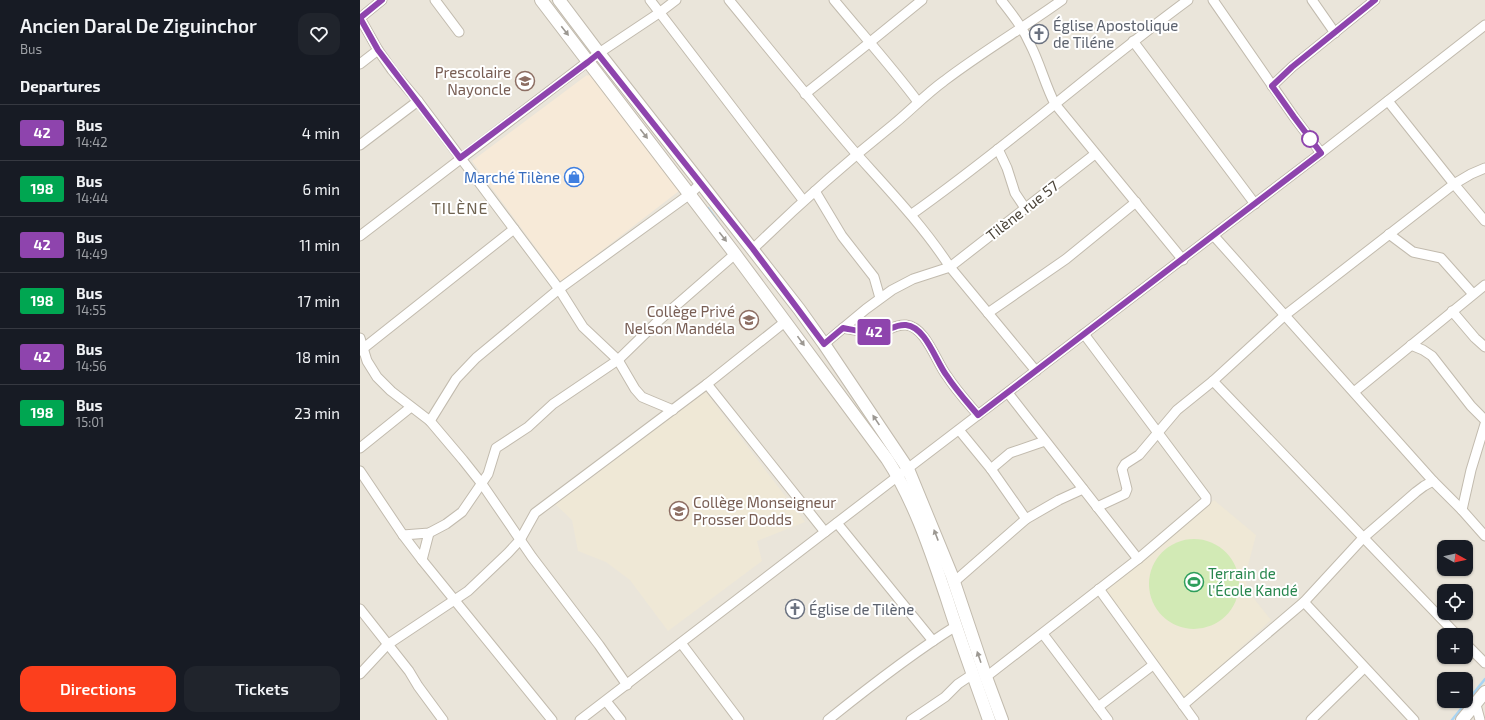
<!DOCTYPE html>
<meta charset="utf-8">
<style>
:root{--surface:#171b24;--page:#20242c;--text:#f1f3f6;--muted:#9ea1a6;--line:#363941;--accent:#fc3f1d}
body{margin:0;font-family:"Exo 2",sans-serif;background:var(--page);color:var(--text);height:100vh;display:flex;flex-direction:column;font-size:15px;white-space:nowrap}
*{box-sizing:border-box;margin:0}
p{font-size:13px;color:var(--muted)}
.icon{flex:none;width:22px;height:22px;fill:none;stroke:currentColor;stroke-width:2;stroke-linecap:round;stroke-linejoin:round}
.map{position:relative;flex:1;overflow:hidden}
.sheet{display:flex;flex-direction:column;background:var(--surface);width:360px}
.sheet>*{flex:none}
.badge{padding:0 8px;border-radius:3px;font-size:14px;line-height:26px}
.needle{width:26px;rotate:98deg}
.tools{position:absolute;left:1077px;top:540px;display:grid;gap:8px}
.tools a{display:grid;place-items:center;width:36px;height:36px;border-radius:8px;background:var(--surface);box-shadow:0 1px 3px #0004;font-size:20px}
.map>.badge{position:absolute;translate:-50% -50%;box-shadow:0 0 0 2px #fff}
h2{padding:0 20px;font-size:15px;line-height:36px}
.round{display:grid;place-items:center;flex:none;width:42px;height:42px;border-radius:12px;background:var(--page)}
.summary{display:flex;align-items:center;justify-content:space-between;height:68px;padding:0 20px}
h1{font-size:19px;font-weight:600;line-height:30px}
.primary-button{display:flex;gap:8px;margin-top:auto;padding:8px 20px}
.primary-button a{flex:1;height:46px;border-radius:12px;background:var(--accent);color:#fff;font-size:16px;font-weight:600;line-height:46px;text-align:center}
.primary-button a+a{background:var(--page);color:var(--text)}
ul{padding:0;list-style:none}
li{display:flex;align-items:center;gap:12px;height:56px;padding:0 20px;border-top:1px solid var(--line)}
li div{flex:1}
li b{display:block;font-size:15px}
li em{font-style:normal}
li .badge{min-width:44px;font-weight:700;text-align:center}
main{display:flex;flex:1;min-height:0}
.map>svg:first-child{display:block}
.residential{fill:#eae5da;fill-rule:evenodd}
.commercial{fill:#f7ead8}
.education{fill:#efe8d6}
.green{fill:#d2eab5}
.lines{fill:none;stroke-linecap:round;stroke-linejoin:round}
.stream{stroke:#a9d4f2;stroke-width:2.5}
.minor-casing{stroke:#c2bbae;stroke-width:11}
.tertiary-casing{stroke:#c2bbae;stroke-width:14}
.minor{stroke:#fff;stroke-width:9}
.tertiary{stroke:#fff;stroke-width:12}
.oneway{fill:#9c9892}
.line-casing{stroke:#fff;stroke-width:9}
.line{stroke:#8e44ad;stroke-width:6}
.stop-dot{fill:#fff;stroke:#8e44ad;stroke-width:2}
.labels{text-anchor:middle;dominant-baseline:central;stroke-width:4;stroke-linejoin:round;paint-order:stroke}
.worship-label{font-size:15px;fill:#5b616d;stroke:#fff;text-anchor:start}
.education-label{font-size:15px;fill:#785e54;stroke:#fff;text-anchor:end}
.shop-label{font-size:15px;fill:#366cbe;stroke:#fff;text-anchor:end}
.street-label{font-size:15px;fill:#4b4439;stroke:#fff}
.leisure-label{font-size:15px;fill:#27864d;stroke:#fff;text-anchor:start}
.neighbourhood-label{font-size:16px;letter-spacing:1px;fill:#6e6250;stroke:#fff}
</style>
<main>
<section class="sheet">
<div class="summary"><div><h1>Ancien Daral De Ziguinchor</h1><p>Bus</p></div><a class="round"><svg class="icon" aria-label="heart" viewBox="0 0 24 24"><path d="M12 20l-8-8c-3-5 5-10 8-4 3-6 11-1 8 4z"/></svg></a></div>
<h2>Departures</h2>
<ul>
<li><span class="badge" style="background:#8e44ad;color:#fff">42</span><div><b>Bus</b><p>14:42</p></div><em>4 min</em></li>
<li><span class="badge" style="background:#00a651;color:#fff">198</span><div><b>Bus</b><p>14:44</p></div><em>6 min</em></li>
<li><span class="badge" style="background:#8e44ad;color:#fff">42</span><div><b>Bus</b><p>14:49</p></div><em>11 min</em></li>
<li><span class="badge" style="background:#00a651;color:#fff">198</span><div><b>Bus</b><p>14:55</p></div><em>17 min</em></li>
<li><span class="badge" style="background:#8e44ad;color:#fff">42</span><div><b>Bus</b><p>14:56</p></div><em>18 min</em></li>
<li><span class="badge" style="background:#00a651;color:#fff">198</span><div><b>Bus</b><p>15:01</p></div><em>23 min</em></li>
</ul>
<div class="primary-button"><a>Directions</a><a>Tickets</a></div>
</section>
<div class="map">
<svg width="1125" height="720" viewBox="0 0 1125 720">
<rect width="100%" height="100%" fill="#f6f3ec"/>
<path class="residential" d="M0,0H1125V720H0ZM1084,547H1106V569H1084ZM1084,591H1106V613H1084ZM1084,635H1106V657H1084ZM1084,679H1106V701H1084Z"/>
<path class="commercial" d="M230,74L319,191L201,282L112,161L227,75L228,76Z"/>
<g class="education">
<path d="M345,391L445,522L397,541L402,561L308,631L270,580L246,562L218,551L212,520L193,502L225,479L228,481L240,471Z"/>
<path d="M854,500L896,535L885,577L888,591L911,620L825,699L746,590Z"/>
</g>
<circle class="green" cx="834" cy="584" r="45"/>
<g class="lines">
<g class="stream">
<path d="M348,208L358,222"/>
<path d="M1092,720L1125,679"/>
</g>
<defs>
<g id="minor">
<path d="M75,0L99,32"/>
<path d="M290,0L443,200"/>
<path d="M369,0C410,50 451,101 493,150C527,188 562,224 590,267L676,371"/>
<path d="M474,0C502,34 532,67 558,102"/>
<path d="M641,0C652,14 663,28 670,44C680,63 685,85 695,104L823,260"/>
<path d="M853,0L934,117L961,153"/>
<path d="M952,0L975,33"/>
<path d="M0,18L18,50L32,70L58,101L199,289L223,327L258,360L275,389L282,397L313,410"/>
<path d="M0,18L22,0"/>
<path d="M773,41L895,204"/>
<path d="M0,64L18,50"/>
<path d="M912,86L932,67L1015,0"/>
<path d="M445,94L509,43L562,0"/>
<path d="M1028,101L1094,184L1125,221"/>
<path d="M0,145L58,101"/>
<path d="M638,149L647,168L655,193L665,208"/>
<path d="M455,191L482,236L514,277L520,298"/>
<path d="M552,214C647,147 734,69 828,0"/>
<path d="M1029,234L1053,252L1081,258L1113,294"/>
<path d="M0,236L239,53L299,13L316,0"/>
<path d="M854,236L1073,481L1102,510L1125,536"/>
<path d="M393,249C438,205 484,164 534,124C551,110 566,94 584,81C622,52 663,28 702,0"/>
<path d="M1092,311L1115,338L1125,347"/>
<path d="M628,313L706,259L776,202"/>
<path d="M483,328C495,330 508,334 520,332C529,331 535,324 546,325C566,327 576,362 587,376C596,390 607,402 618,415"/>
<path d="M0,338L7,361L17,377L31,391L70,421L103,460L122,484L172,557L239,645L267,685"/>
<path d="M464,344L506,309L532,290L553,279L590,267L735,154"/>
<path d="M1051,345L1063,350L1072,356L1111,406L1125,420"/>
<path d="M0,351L154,229"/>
<path d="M853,381L1097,635"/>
<path d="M347,384L465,532"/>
<path d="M994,392L1125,285"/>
<path d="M648,393L778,559"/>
<path d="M70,421L96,379L116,358L199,289L330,194L341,183"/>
<path d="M599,430L631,469L666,519"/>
<path d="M0,448L51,407"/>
<path d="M631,469L650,453L685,441"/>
<path d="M0,471L43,535L62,560L192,720"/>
<path d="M737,507L765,494L767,489L762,469L765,464L779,455L817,410L853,381L924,316L1094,184L1111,174L1125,168"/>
<path d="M1102,510L1111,470L1125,424"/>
<path d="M477,523L573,641"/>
<path d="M43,535L69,533L86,524L102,512L128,474L136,448L168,427L193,404L258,360L297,322L375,254"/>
<path d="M62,560L69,533"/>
<path d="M594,582L666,519L699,500L723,489"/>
<path d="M739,589L834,720"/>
<path d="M944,602L1054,720"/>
<path d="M0,609L49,671L58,686L83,720"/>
<path d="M683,634L748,720"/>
<path d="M321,643L379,720"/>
<path d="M1106,644L1125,663"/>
<path d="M0,674L27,645L108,591L148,553L160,540L175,513L347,384L426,321"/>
<path d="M626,677L778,559L846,501V497L724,334"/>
<path d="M246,701L261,720"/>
<path d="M823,705L944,602L1003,538L1056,492L1064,486L1073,481"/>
<path d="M1116,705L1120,720"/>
<path d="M738,707L793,665"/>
<path d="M220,720L538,476L961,153L1125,25"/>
<path d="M468,720C509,687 551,654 596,626"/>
<path d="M551,720L585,697L598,684L613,674"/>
<path d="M951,720L1004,668"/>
</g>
<g id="tertiary">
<path d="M181,0L375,254L527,459C555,502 571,552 587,599C600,640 615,680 629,720"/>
<path d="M199,0L239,53L439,309L464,344L548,469L592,576L626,677L642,720"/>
<path d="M1102,720L1125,692"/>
</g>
</defs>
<use href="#minor" class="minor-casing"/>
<use href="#tertiary" class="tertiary-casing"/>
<use href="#minor" class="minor"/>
<use href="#tertiary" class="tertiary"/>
</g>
<defs><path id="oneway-solid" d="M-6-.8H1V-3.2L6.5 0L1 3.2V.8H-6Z"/></defs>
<g class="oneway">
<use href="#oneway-solid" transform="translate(205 31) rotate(52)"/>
<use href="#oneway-solid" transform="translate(284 134) rotate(52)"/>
<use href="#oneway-solid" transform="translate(363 237) rotate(52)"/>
<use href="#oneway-solid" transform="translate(441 341) rotate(54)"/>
<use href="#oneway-solid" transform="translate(516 420) rotate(-124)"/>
<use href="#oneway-solid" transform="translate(576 535) rotate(-111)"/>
<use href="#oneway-solid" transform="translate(619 657) rotate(-109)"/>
</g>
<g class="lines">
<defs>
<path id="line" d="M22,0L0,18L18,50L100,158L228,62L238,54L393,249L464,344L483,328C495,330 508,334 520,332C529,331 535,324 546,325C566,327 576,362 587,376C596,390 607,402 618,415L961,153L934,117L912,86L932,67L1015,0"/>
</defs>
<use href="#line" class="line-casing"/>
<use href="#line" class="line"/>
</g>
<defs>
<symbol id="church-ring" viewBox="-11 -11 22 22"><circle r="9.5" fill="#fff" stroke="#6b7280" stroke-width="1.5"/><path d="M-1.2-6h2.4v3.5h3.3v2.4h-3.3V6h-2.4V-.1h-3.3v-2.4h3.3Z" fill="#6b7280"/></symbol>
<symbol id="school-ring" viewBox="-11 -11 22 22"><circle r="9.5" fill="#fff" stroke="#8d6e63" stroke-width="1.5"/><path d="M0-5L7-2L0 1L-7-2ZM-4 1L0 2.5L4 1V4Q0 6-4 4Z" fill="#8d6e63"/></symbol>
<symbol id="shop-ring" viewBox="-11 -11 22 22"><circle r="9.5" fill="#fff" stroke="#3f7fe0" stroke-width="1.5"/><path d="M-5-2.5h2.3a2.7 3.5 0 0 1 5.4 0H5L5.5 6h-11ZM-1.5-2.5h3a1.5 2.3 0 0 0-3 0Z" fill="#3f7fe0"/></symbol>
<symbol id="stadium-ring" viewBox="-11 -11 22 22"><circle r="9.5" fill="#fff" stroke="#2e9e5b" stroke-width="1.5"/><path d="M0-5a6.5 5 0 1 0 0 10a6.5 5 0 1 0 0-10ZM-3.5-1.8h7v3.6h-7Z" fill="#2e9e5b"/></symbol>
</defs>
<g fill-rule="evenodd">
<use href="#church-ring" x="668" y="23" width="22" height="22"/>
<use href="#school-ring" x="154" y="70" width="22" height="22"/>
<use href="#shop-ring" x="203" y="166" width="22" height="22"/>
<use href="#school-ring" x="378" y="309" width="22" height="22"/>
<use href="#school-ring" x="308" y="500" width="22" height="22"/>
<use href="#stadium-ring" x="823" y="571" width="22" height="22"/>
<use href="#church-ring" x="424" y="598" width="22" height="22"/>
</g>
<circle class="stop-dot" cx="950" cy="139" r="8"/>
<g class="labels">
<g class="worship-label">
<text x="693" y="25">Église Apostolique<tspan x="693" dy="17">de Tiléne</tspan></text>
<text x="449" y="609">Église de Tilène</text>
</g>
<g class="education-label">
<text x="151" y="72">Prescolaire<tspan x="151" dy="17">Nayoncle</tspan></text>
<text x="375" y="311">Collège Privé<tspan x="375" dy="17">Nelson Mandéla</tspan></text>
<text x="333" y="502" text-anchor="start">Collège Monseigneur<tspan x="333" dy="17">Prosser Dodds</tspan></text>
</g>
<g class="shop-label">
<text x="200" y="177">Marché Tilène</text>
</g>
<g class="street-label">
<text transform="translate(662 210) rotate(-38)">Tilène rue 57</text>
</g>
<g class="leisure-label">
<text x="848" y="573">Terrain de<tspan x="848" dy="17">l'École Kandé</tspan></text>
</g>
<g class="neighbourhood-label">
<text x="100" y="207">TILÈNE</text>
</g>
</g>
</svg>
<div class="tools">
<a><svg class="needle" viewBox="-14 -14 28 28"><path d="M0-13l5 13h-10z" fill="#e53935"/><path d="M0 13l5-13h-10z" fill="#9ea1a6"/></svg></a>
<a><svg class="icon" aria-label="locate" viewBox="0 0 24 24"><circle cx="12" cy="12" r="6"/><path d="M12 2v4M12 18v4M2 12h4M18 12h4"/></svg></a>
<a>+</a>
<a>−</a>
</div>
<b class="badge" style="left:514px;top:332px;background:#8e44ad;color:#fff">42</b>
</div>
</main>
